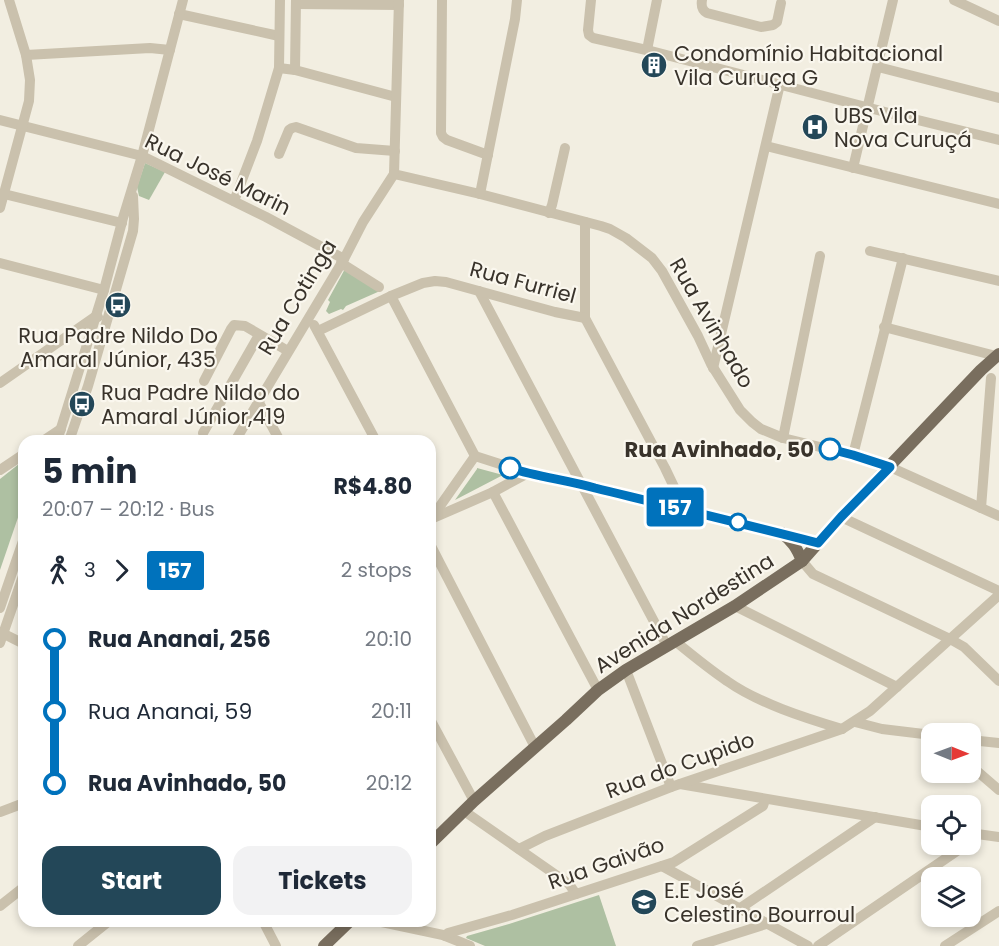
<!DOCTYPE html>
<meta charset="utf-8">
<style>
:root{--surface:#fff;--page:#f2f2f3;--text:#1f2937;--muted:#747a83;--accent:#234758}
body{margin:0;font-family:Poppins,sans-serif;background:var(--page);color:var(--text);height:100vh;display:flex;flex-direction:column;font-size:22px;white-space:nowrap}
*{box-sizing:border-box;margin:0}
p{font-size:20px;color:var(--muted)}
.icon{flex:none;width:33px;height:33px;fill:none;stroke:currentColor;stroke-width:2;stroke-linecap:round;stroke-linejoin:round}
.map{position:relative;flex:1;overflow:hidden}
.drawer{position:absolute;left:18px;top:435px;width:418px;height:492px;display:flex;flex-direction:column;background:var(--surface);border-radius:18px;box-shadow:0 3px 9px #0003}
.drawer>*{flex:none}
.badge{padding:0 12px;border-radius:4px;font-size:21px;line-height:39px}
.needle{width:39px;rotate:91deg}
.fabs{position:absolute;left:921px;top:723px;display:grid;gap:12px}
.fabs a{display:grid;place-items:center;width:60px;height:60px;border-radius:12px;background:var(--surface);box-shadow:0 3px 9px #0003;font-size:30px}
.map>.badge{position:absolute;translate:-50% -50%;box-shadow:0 0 0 3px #fff}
.legs{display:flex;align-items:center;gap:9px;height:66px;padding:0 24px;font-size:20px}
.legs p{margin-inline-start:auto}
.overview{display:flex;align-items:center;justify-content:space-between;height:102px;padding:0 24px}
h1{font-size:33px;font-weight:700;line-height:45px}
.button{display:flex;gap:12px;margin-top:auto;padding:12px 24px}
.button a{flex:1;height:69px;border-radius:18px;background:var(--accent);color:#fff;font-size:24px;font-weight:700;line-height:69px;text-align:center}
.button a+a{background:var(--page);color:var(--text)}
ul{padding:0 24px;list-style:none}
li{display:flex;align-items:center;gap:21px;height:72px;font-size:22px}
li i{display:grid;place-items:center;width:9px;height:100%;margin:0 8px;background:currentColor}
li i::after{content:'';width:15px;height:15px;margin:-8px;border:4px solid;border-radius:50%;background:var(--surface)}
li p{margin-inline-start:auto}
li:first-child i{background:linear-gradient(#0000 50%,currentColor 0)}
li:last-child i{background:linear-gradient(currentColor 50%,#0000 0)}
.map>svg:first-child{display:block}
.green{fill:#aec0a2}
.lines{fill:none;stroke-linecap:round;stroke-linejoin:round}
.minor{stroke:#cac1ad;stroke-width:10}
.major{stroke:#796e5e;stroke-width:12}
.line-1-casing{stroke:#fff;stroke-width:14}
.line-1{stroke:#0072bc;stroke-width:9}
.stop-1-dot{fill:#fff;stroke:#0072bc;stroke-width:3}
.labels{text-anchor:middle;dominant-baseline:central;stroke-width:4.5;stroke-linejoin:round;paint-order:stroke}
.poi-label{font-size:21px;fill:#39332b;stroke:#faf7ee;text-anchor:start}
.street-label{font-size:21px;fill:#39332b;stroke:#faf7ee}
.stop-label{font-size:21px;font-weight:bold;fill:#39332b;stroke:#faf7ee;text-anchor:end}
</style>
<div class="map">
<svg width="999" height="946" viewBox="0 0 999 946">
<rect width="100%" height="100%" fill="#f2eee1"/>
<g class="green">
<path d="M145,163L165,172L149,200L139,196L137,187Z"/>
<path d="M346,267L380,291L346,306L343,310L341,309L329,314L326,311L330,302L328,300Z"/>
<path d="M24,460V500L0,570V479Z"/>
<path d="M477,468L503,475L455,500L477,469Z"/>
<path d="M599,895L616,946H485L466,938L467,936L509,924Z"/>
</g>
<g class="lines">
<g class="minor">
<path d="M442,0L441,133L443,137L447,140L488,155"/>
<path d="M591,0L588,30L589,35L593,38L651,51L885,112L999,140"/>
<path d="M702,0C701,6 702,10 707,13L761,27L773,25L777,22L781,3"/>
<path d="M954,0L999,21"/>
<path d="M296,4L399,5"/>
<path d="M179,14L279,36"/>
<path d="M647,50L657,0"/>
<path d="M26,55L150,48L170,50"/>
<path d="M878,67L999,98"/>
<path d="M279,68L295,70L396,97"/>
<path d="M295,70L296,0"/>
<path d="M0,120L142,156L266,217L344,259"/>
<path d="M766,146L999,204"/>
<path d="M279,154L289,130L292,128L296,127L356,148L395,151"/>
<path d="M853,168L893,0"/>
<path d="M394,174L480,194L601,226L610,229L626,238L652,258L662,271L698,336L711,364L740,410L752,422L761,429L783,438L853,455L890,467L999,516"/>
<path d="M394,174L399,0"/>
<path d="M4,194L122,223"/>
<path d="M480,194L515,19L517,0"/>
<path d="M234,201L257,141L279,68L280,0"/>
<path d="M0,208L29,101L30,80L26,55L9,0"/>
<path d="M549,213L552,205L565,148"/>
<path d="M585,222V318L665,468L685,510"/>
<path d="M870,251L999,281"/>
<path d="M0,263L104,290"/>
<path d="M341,263L379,287"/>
<path d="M479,291L667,646"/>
<path d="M391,296L475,456"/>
<path d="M314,325L376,441"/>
<path d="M884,327L996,356"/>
<path d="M318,331L391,296L423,283L435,281L446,282L555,312L585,318"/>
<path d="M713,368L780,84"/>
<path d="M204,381L231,329L234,325L245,326L288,351"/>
<path d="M0,383L96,316L98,317"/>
<path d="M258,401L280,441"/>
<path d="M203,433L259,335"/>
<path d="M783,438L820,256"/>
<path d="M43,441L61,429"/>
<path d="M57,441L104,290L123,218L142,156L183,0"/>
<path d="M69,441L88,386L133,231L134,219L133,196"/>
<path d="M235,441L344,259L363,222L394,174"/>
<path d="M853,455L903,258"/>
<path d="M475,456L528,473L582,484L743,523L818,543"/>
<path d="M0,470L24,454"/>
<path d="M493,492L598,690"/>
<path d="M981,508L991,378"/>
<path d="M841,517L999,591"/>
<path d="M431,519L493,492L528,473"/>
<path d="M431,519L475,456"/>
<path d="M430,544L535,747"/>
<path d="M802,561L813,574L950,639L964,647L999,681"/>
<path d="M735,606L897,687"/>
<path d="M0,608L24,538"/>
<path d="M0,632L24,644"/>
<path d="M675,641C692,655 709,669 727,681C758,703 805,718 842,729"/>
<path d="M0,643L24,573"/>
<path d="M626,670L671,787"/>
<path d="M430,719L474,801"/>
<path d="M855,722L882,729L932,735"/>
<path d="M970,740L999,743"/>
<path d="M970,765L999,790"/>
<path d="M680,784L932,827"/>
<path d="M464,811L569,884L576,894"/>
<path d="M0,812L24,803"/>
<path d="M970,833L999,837"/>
<path d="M519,849L545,836L671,787L842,729L870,711L999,595"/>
<path d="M662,866L808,946"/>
<path d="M0,906L24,887"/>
<path d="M739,909L875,817"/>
<path d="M263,921L276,946"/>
<path d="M377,921L443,935L470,946"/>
<path d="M445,936L448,933L512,915L674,862L763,806L765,800"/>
<path d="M78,946L109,921"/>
<path d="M697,946L766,924"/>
<path d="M818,946L967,844"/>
<path d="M945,946L999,911"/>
</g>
<g class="major">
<path d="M782,533C792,541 797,548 802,561"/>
<path d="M430,844L474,801L566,720L598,690L626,670L735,606L802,561L841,517L981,370L999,354"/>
<path d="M324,946L350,921"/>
</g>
</g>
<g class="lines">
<defs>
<path id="line-1" d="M510,468C538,477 567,480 595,488C669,506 744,524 818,543L841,517L890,467L853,455L830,449"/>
</defs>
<use href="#line-1" class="line-1-casing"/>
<use href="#line-1" class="line-1"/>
</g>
<defs>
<symbol id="building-disc" viewBox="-11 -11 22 22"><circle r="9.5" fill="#234758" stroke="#faf7ee"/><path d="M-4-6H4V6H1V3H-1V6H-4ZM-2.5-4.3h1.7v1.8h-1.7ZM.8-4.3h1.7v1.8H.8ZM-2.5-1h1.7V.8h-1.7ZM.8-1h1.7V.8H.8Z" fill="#fff"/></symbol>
<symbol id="hospital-disc" viewBox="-11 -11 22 22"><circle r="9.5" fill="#234758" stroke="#faf7ee"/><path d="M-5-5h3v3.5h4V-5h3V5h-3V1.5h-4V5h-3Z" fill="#fff"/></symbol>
<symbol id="bus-disc" viewBox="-11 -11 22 22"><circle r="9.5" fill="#234758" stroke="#faf7ee"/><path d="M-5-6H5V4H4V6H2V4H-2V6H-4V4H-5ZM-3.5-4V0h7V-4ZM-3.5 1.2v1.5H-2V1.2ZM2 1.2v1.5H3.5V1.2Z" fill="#fff"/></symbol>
<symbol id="school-disc" viewBox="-11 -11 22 22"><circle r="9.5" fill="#234758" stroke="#faf7ee"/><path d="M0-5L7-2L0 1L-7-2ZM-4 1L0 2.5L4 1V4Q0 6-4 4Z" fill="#fff"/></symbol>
</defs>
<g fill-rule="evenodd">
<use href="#building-disc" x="639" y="50" width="30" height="30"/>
<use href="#hospital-disc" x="800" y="112" width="30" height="30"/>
<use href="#bus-disc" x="103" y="290" width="30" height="30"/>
<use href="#bus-disc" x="67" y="389" width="30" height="30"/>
<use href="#school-disc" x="629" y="887" width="30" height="30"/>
</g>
<g class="stop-1-dot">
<circle cx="830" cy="449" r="10"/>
<circle cx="510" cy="468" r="10"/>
<circle cx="738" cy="522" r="8"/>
</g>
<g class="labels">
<g class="poi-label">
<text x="674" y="53">Condomínio Habitacional<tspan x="674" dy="24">Vila Curuça G</tspan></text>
<text x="834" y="115">UBS Vila<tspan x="834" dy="24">Nova Curuçá</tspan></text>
<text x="118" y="335" text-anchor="middle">Rua Padre Nildo Do<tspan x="118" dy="24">Amaral Júnior, 435</tspan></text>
<text x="101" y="392">Rua Padre Nildo do<tspan x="101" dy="24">Amaral Júnior,419</tspan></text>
<text x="664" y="890">E.E José<tspan x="664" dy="24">Celestino Bourroul</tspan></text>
</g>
<g class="street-label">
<text transform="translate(218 174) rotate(26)">Rua José Marin</text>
<text transform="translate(523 282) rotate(15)">Rua Furriel</text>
<text transform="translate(297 297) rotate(-59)">Rua Cotinga</text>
<text transform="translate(712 323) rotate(60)">Rua Avinhado</text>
<text transform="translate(684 613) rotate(-32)">Avenida Nordestina</text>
<text transform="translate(680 765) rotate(-20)">Rua do Cupido</text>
<text transform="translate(606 863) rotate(-19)">Rua Gaivão</text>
</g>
<g class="stop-label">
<text x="814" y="449">Rua Avinhado, 50</text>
</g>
</g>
</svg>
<div class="fabs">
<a><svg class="needle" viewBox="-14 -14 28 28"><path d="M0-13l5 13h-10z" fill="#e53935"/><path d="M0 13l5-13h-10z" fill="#747a83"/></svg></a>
<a><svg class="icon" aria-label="locate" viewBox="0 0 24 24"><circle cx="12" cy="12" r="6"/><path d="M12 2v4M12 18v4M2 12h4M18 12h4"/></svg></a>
<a><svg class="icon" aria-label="layers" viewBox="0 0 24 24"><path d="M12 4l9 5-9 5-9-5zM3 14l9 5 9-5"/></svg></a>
</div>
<b class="badge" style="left:675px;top:507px;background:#0072bc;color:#fff">157</b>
<section class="drawer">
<div class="overview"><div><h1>5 min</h1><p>20:07 – 20:12 · Bus</p></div><b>R$4.80</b></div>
<div class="legs"><svg class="icon" aria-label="walk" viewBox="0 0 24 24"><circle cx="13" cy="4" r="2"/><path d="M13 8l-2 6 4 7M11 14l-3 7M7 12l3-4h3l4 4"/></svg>3<svg class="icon" aria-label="forward" viewBox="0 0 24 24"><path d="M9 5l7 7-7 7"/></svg><b class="badge" style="background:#0072bc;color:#fff">157</b><p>2 stops</p></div>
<ul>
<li><i style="color:#0072bc"></i><b>Rua Ananai, 256</b><p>20:10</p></li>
<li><i style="color:#0072bc"></i><span>Rua Ananai, 59</span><p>20:11</p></li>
<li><i style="color:#0072bc"></i><b>Rua Avinhado, 50</b><p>20:12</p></li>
</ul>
<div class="button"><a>Start</a><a>Tickets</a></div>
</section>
</div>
